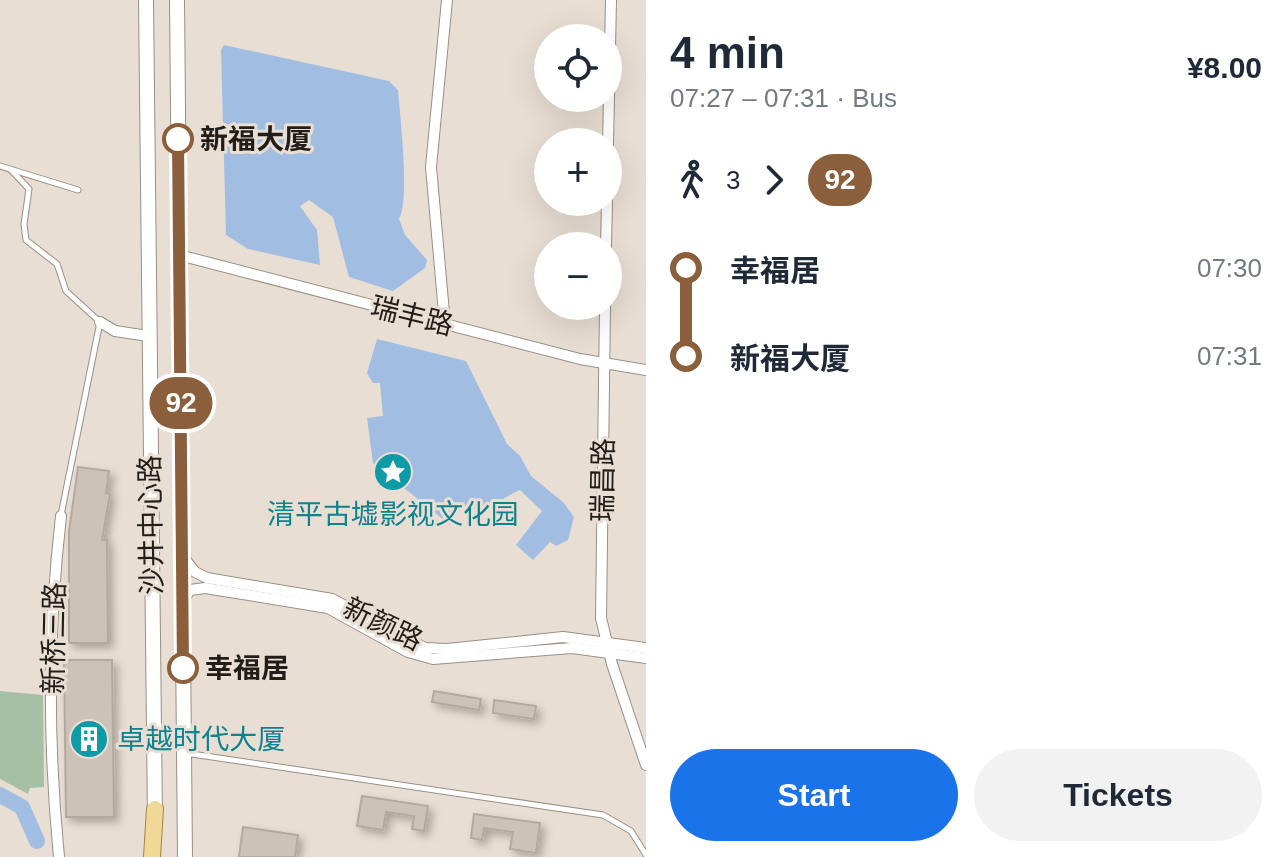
<!DOCTYPE html>
<meta charset="utf-8">
<style>
:root{--surface:#fff;--page:#f2f2f3;--text:#1f2937;--muted:#747a83;--accent:#1a73e8}
body{margin:0;font-family:Helvetica,"Noto Sans SC",sans-serif;background:var(--page);color:var(--text);height:100vh;display:flex;flex-direction:column;font-size:30px;white-space:nowrap}
*{box-sizing:border-box;margin:0}
p{font-size:26px;color:var(--muted)}
.icon{flex:none;width:44px;height:44px;fill:none;stroke:currentColor;stroke-width:2;stroke-linecap:round;stroke-linejoin:round}
.map{position:relative;flex:1;overflow:hidden}
.side{display:flex;flex-direction:column;background:var(--surface);width:640px}
.side>*{flex:none}
.badge{padding:0 16px;border-radius:26px;font-size:28px;line-height:52px}
.fabs{position:absolute;left:534px;top:24px;display:grid;gap:16px}
.fabs a{display:grid;place-items:center;width:88px;height:88px;border-radius:50%;background:var(--surface);box-shadow:0 8px 32px #0002;font-size:40px}
.map>.badge{position:absolute;translate:-50% -50%;box-shadow:0 0 0 4px #fff}
.legs{display:flex;align-items:center;gap:12px;height:88px;padding:0 24px;font-size:26px}
.legs p{margin-inline-start:auto}
.headline{display:flex;align-items:center;justify-content:space-between;height:136px;padding:0 24px}
h1{font-size:44px;font-weight:700;line-height:60px}
.cta{display:flex;gap:16px;margin-top:auto;padding:16px 24px}
.cta a{flex:1;height:92px;border-radius:48px;background:var(--accent);color:#fff;font-size:32px;font-weight:700;line-height:92px;text-align:center}
.cta a+a{background:var(--page);color:var(--text)}
ul{padding:0 24px;list-style:none}
li{display:flex;align-items:center;gap:28px;height:88px;font-size:30px}
li i{display:grid;place-items:center;width:12px;height:100%;margin:0 10px;background:currentColor}
li i::after{content:'';width:20px;height:20px;margin:-10px;border:6px solid;border-radius:50%;background:var(--surface)}
li p{margin-inline-start:auto}
li:first-child i{background:linear-gradient(#0000 50%,currentColor 0)}
li:last-child i{background:linear-gradient(currentColor 50%,#0000 0)}
main{display:flex;flex:1;min-height:0}
.map>svg:first-child{display:block}
.green{fill:#a5c0a5}
.water{fill:#a1bee2}
.lines{fill:none;stroke-linecap:round;stroke-linejoin:round}
.river{stroke:#a1bee2;stroke-width:16}
.building{fill:#cdc2b8;stroke:#b3a99f;stroke-width:2;filter:url(#shadow)}
.lane-casing{stroke:#998f85;stroke-width:7}
.street-casing{stroke:#998f85;stroke-width:12}
.secondary-casing{stroke:#998f85;stroke-width:16}
.primary-casing{stroke:#a1863d;stroke-width:18}
.lane{stroke:#fff;stroke-width:5}
.street{stroke:#fff;stroke-width:10}
.secondary{stroke:#fff;stroke-width:14}
.primary{stroke:#f0d997;stroke-width:16}
.line-1-casing{stroke:#fff;stroke-width:18}
.line-1{stroke:#8b5e3c;stroke-width:12}
.stop-1-dot{fill:#fff;stroke:#8b5e3c;stroke-width:4}
.labels{text-anchor:middle;dominant-baseline:central;stroke-width:6;stroke-linejoin:round;paint-order:stroke}
.stop-label{font-size:28px;font-weight:bold;fill:#211d19;stroke:#e9ded3;text-anchor:start}
.street-label{font-size:28px;fill:#211d19;stroke:#e9ded3}
.culture-label{font-size:28px;fill:#0d838f;stroke:#e9ded3}
</style>
<main>
<div class="map">
<svg width="646" height="857" viewBox="0 0 646 857">
<defs>
<filter id="shadow"><feDropShadow dx="4.5" dy="4.5" stdDeviation="4" flood-color="#0004"/></filter>
</defs>
<rect width="100%" height="100%" fill="#e9ded3"/>
<path class="green" d="M0,691L43,695L44,787L30,788L28,794L0,779Z"/>
<g class="water">
<path d="M224,45L389,81L398,90C400,116 410,200 399,219L405,235L427,260L425,268L393,291L349,277L333,217L309,200L300,206L317,230L320,265L248,249L226,235L221,50Z"/>
<path d="M377,339L466,361L507,444L520,456L531,476L564,503L574,517L568,540L556,546L550,542L533,560L516,545L542,511L520,490C508,495 495,506 480,509C472,510 469,504 461,509C456,513 454,520 450,525L373,463L367,418L383,416L380,383H373L367,373Z"/>
</g>
<g class="lines">
<path class="river" d="M0,795L22,807L37,841"/>
</g>
<g class="building">
<path d="M78,467L109,471L106,493L110,494L102,540H107L108,643H69V532Z"/>
<path d="M64,660H112L114,817H66Z"/>
<path d="M434,691L481,699L479,710L432,702Z"/>
<path d="M494,700L536,706L534,719L493,713Z"/>
<path d="M362,796L428,806L424,831L412,829L414,816L386,812L383,830L357,826Z"/>
<path d="M474,814L540,823L536,853L510,849L513,832L484,828L482,840L471,838Z"/>
<path d="M243,827L298,835L295,857H239Z"/>
</g>
<g class="lines">
<defs>
<g id="lane">
<path d="M0,166L78,190"/>
<path d="M11,170L29,189L24,224L26,240L57,264L66,291L100,322L61,515"/>
<path d="M185,753L603,815L631,831L646,855"/>
</g>
<g id="street">
<path d="M608,144L611,0"/>
<path d="M606,246L607,202"/>
<path d="M179,255L580,359L646,370"/>
<path d="M605,306L601,618L612,664L646,765"/>
<path d="M100,322L115,331L148,336"/>
<path d="M445,324L431,167L447,0"/>
<path d="M184,558L195,572L207,578L332,599L425,648L447,649L563,637L646,648"/>
<path d="M183,600L190,590L205,588L328,608L408,652L433,659L572,648L646,658"/>
<path d="M59,857C48,745 48,628 61,516"/>
</g>
<g id="secondary">
<path d="M146,0L155,820"/>
<path d="M177,0L185,857"/>
</g>
<path id="primary" d="M152,857L155,809"/>
</defs>
<use href="#lane" class="lane-casing"/>
<use href="#street" class="street-casing"/>
<use href="#secondary" class="secondary-casing"/>
<use href="#primary" class="primary-casing"/>
<use href="#lane" class="lane"/>
<use href="#street" class="street"/>
<use href="#secondary" class="secondary"/>
<use href="#primary" class="primary"/>
</g>
<g class="lines">
<defs>
<path id="line-1" d="M178,139L183,668"/>
</defs>
<use href="#line-1" class="line-1-casing"/>
<use href="#line-1" class="line-1"/>
</g>
<defs>
<symbol id="sight-disc" viewBox="-11 -11 22 22"><circle r="9.5" fill="#0f9aa8" stroke="#e9ded3"/><path d="M0-6L1.8-2.2L6-1.7L2.9 1.2L3.7 5.4L0 3.3L-3.7 5.4L-2.9 1.2L-6-1.7L-1.8-2.2Z" fill="#fff"/></symbol>
<symbol id="building-disc" viewBox="-11 -11 22 22"><circle r="9.5" fill="#0f9aa8" stroke="#e9ded3"/><path d="M-4-6H4V6H1V3H-1V6H-4ZM-2.5-4.3h1.7v1.8h-1.7ZM.8-4.3h1.7v1.8H.8ZM-2.5-1h1.7V.8h-1.7ZM.8-1h1.7V.8H.8Z" fill="#fff"/></symbol>
</defs>
<g fill-rule="evenodd">
<use href="#sight-disc" x="371" y="450" width="44" height="44"/>
<use href="#building-disc" x="67" y="717" width="44" height="44"/>
</g>
<g class="stop-1-dot">
<circle cx="178" cy="139" r="14"/>
<circle cx="183" cy="668" r="14"/>
</g>
<g class="labels">
<g class="stop-label">
<text x="200" y="139">新福大厦</text>
<text x="205" y="668">幸福居</text>
</g>
<g class="street-label">
<text transform="translate(412 316) rotate(14)">瑞丰路</text>
<text transform="translate(603 480) rotate(-89)">瑞昌路</text>
<text transform="translate(151 525) rotate(-91)">沙井中心路</text>
<text transform="translate(383 624) rotate(26)">新颜路</text>
<text transform="translate(54 638) rotate(-89)">新桥三路</text>
</g>
<g class="culture-label">
<text x="393" y="514">清平古墟影视文化园</text>
<text x="117" y="739" text-anchor="start">卓越时代大厦</text>
</g>
</g>
</svg>
<div class="fabs">
<a><svg class="icon" aria-label="locate" viewBox="0 0 24 24"><circle cx="12" cy="12" r="6"/><path d="M12 2v4M12 18v4M2 12h4M18 12h4"/></svg></a>
<a>+</a>
<a>−</a>
</div>
<b class="badge" style="left:181px;top:403px;background:#8b5e3c;color:#fff">92</b>
</div>
<section class="side">
<div class="headline"><div><h1>4 min</h1><p>07:27 – 07:31 · Bus</p></div><b>¥8.00</b></div>
<div class="legs"><svg class="icon" aria-label="walk" viewBox="0 0 24 24"><circle cx="13" cy="4" r="2"/><path d="M13 8l-2 6 4 7M11 14l-3 7M7 12l3-4h3l4 4"/></svg>3<svg class="icon" aria-label="forward" viewBox="0 0 24 24"><path d="M9 5l7 7-7 7"/></svg><b class="badge" style="background:#8b5e3c;color:#fff">92</b></div>
<ul>
<li><i style="color:#8b5e3c"></i><b>幸福居</b><p>07:30</p></li>
<li><i style="color:#8b5e3c"></i><b>新福大厦</b><p>07:31</p></li>
</ul>
<div class="cta"><a>Start</a><a>Tickets</a></div>
</section>
</main>
